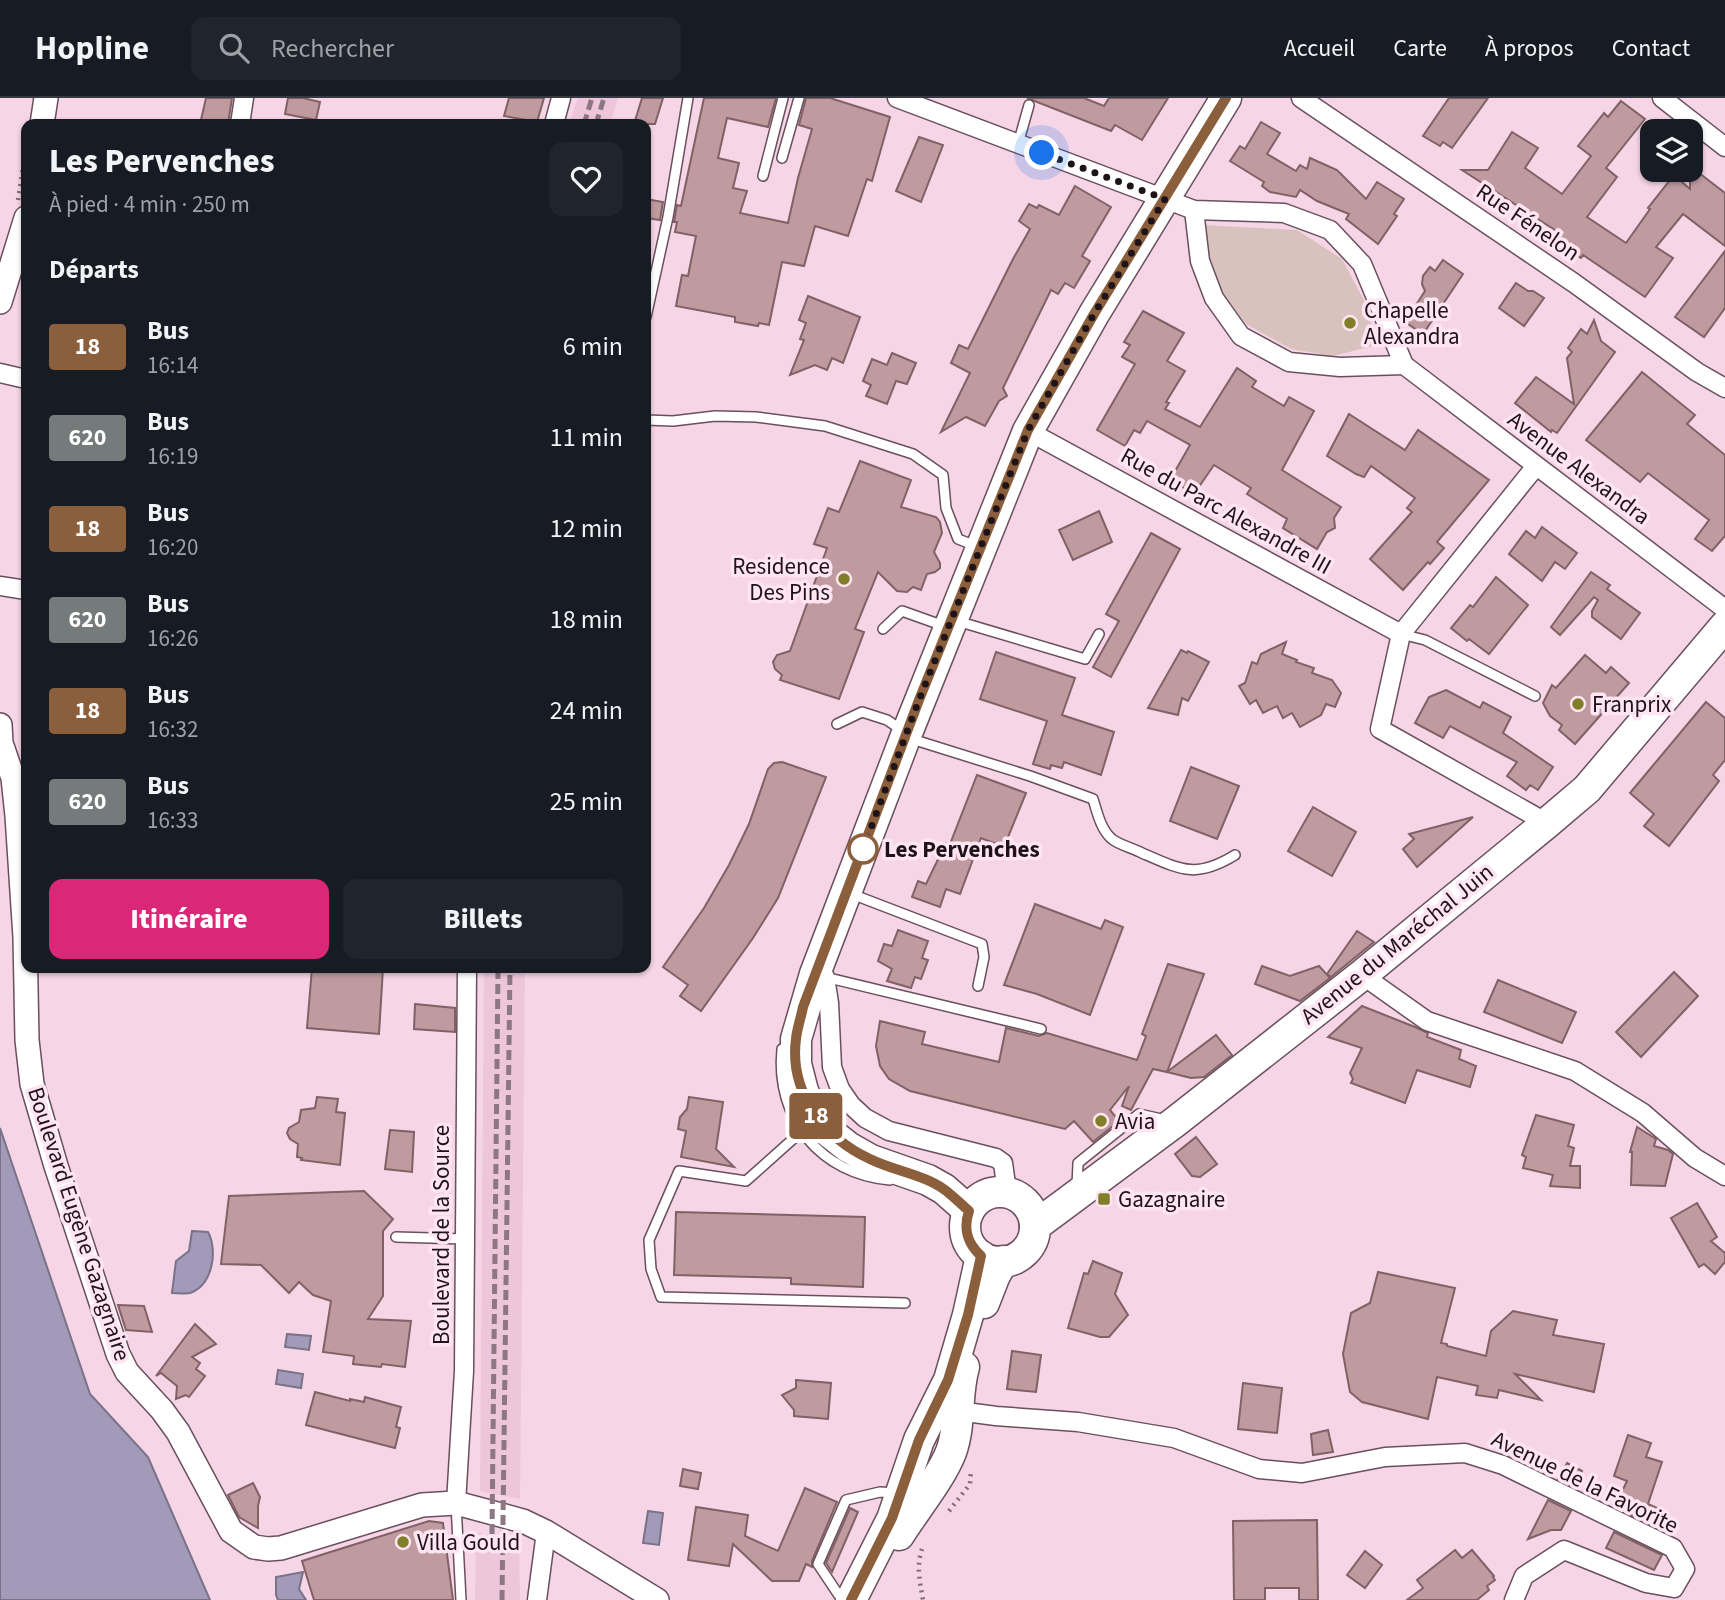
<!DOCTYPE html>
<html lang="fr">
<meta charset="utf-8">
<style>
:root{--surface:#171b24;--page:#20242c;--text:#f1f3f6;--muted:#9ea1a6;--line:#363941;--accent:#db2777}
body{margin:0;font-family:"Source Sans 3",sans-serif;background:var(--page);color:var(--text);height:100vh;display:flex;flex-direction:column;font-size:26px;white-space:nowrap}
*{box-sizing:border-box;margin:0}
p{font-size:23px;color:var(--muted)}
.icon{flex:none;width:38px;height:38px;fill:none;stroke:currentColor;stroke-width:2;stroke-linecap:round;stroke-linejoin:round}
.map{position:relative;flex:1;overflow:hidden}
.sheet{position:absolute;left:21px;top:21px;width:630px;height:854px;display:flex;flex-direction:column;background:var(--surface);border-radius:14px;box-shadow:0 2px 5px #0004}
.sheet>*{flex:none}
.badge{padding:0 14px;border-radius:5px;font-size:24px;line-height:46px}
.fabs{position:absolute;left:1640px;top:21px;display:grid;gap:14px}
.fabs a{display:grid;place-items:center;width:63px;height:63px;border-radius:14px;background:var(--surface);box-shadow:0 2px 5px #0004;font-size:35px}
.you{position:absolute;width:35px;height:35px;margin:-18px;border:5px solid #fff;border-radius:50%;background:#1a73e8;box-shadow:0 0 0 10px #1a73e833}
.map>.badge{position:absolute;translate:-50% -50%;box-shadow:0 0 0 4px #fff}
h2{padding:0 28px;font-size:26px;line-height:63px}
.round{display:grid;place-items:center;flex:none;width:74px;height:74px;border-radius:14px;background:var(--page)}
.head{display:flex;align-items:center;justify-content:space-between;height:119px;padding:0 28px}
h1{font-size:33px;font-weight:800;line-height:52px}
.button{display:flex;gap:14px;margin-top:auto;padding:14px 28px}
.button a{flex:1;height:80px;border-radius:14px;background:var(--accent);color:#fff;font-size:28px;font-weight:800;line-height:80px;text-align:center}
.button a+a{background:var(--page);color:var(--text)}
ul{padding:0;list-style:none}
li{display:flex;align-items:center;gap:21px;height:91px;padding:0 28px}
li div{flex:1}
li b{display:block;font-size:26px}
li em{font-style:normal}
li .badge{min-width:77px;font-weight:700;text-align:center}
header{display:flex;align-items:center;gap:42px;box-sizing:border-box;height:98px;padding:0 35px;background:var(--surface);border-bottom:2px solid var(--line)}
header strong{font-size:33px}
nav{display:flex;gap:38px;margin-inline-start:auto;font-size:24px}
.search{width:490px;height:63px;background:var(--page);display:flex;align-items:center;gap:18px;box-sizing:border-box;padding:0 24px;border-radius:14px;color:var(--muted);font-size:26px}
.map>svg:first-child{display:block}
.built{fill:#eec6db}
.green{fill:#d9c2bd}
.water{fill:#a19ab8;stroke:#7a7288;stroke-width:2}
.building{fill:#bf9ba0;stroke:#816165;stroke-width:2}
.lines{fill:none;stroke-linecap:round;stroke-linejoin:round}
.service-casing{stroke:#6a4f5d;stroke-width:12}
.minor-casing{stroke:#6a4f5d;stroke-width:21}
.tertiary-casing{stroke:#6a4f5d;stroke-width:26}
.primary-casing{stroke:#6a4f5d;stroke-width:33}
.path{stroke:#806c77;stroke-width:4.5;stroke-dasharray:2 5;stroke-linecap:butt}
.service{stroke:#fff;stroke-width:9}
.minor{stroke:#fff;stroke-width:18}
.tertiary{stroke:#fff;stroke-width:23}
.primary{stroke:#fff;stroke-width:30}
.rail{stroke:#8c7782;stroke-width:5;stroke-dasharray:10 5;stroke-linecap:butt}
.line-casing{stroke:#fff;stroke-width:16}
.line{stroke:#8b5e3c;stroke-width:10}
.walk{stroke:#1e1319;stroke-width:7;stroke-dasharray:0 12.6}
.poi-dot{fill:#807e26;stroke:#ffe4f2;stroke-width:2.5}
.stop-dot{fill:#fff;stroke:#8b5e3c;stroke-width:3.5}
.labels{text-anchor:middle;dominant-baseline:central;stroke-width:7;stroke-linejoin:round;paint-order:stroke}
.street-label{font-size:23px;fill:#1e1319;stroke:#ffe4f2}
.poi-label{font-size:23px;fill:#1e1319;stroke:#ffe4f2;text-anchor:start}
.stop-label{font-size:23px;font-weight:bold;fill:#1e1319;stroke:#ffe4f2;text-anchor:start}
</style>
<header>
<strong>Hopline</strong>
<div class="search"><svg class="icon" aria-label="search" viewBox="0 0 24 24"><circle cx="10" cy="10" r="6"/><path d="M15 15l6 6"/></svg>Rechercher</div>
<nav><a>Accueil</a><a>Carte</a><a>À propos</a><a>Contact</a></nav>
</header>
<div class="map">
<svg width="1725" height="1502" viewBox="0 0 1725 1502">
<rect width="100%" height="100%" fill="#f5d5e6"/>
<g class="built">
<path d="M578,0H618L610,26H569Z"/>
<path d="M484,870H525L520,1401L480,1393Z"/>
<path d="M476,1434L519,1448L520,1502H475Z"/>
</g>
<path class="green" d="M1204,127L1297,132L1342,161L1366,206L1377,247L1333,258L1291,251L1246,226L1220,191L1209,161Z"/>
<g class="water">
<path d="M0,1030L90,1296L148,1359L210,1502H0Z"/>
<path d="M192,1133L208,1134C218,1152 213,1187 190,1195C186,1196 177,1195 172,1195L176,1163L189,1153Z"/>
<path d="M287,1236L311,1238L309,1252L285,1249Z"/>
<path d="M278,1272L303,1276L301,1290L276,1286Z"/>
<path d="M648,1413L663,1415L659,1447L643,1445Z"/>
<path d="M303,1474L299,1491L306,1502H278L276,1497V1479Z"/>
</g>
<g class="building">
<path d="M206,0H232L228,26H200Z"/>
<path d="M288,0H303L320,4L316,22L285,16Z"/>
<path d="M509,0H544L537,24L504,18Z"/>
<path d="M642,0H663L655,26H634Z"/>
<path d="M704,0H776L768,29L727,20L718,60L739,65L733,90L747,93L740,115L788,125L798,80L812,31L799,27L806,0H830L890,19L872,83L867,81L848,138L815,128L804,168L782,164L769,227L759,225L758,228L735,224V219L676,208L682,177L688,178L696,138L675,134L677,124H674L677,107L681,108Z"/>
<path d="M1027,0H1084L1104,8L1109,0H1168L1142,42L1115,27L1111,33Z"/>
<path d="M1449,0H1488L1452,50L1443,44L1440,48L1423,38Z"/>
<path d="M1621,3L1645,21L1606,70L1617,79L1587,119L1626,145L1650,111L1648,110L1674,77L1690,91V68L1725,95V148L1683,116L1656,149L1673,160L1645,199L1583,157L1581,160L1556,144L1561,136L1462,72H1488L1512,34L1538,50L1525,70L1562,96L1591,58L1578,48L1604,15L1608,19Z"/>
<path d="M1261,24L1280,35L1267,56L1296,73L1300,67L1307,71L1310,60L1337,72L1366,101L1377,84L1404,101L1394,116L1397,118L1378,146L1346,121L1349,116L1317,103L1300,92L1296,99L1270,94L1262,88L1264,84L1230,63L1240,48L1245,51Z"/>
<path d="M919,39L943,47L921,104L896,93Z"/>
<path d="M1075,88L1111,109L1082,158L1090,163L1074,190L1065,185L1058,196L1051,192L1003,290L1007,298L999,303L985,328L966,319L941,334L970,275L951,265L959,247L968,251L1013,161L1030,131L1019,123L1029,106L1037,110L1039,107L1059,117Z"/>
<path d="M646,101L663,104L660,122L646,120Z"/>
<path d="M1725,153V210L1704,239L1675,219Z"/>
<path d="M1443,162L1463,176L1423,236L1405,224L1425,193L1422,186L1423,178L1430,169L1435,173Z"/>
<path d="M1516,185L1528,193H1533L1544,200L1524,228L1499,210Z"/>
<path d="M808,198L860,219L843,265L832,260L827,272L815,267L790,277L804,242L800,241L806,225L799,222Z"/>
<path d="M1143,213L1184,235L1167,263L1185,273L1166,304L1169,305L1165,311L1200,329L1237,270L1256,283L1252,289L1284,308L1289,299L1314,313L1282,372L1341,409L1334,420L1335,430L1327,434L1317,451L1283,430L1287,421L1247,396L1251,390L1214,367L1194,396L1170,382L1190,347L1147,323L1140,335L1134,332L1125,348L1097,332L1135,266L1122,259L1130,247L1124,244Z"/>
<path d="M1594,222L1601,243L1615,254L1557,335L1552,332L1551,334L1515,305L1536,279L1574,306L1567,260L1572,254L1568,250L1581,231L1587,236Z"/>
<path d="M892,255L916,265L907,286L896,283L887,306L866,298L871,287L863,283L872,261L887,267Z"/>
<path d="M1642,274L1695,317L1687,326L1725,357V438L1712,453L1695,441L1709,422L1648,375L1640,384L1586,342Z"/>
<path d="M1349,316L1405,352L1418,332L1489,382L1437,444L1444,450L1430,466L1428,464L1403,492L1370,461L1412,414L1407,410L1415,400L1371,368L1364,379L1356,376L1327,358Z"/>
<path d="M860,363L911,382L901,409L936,419L940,424L942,435L934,454L940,465V470L935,474L927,476L921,492L913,489L907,494L897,493L878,474L855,531L864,534L839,601L780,582L782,577L775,571L773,564L777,557L790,553L827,450L814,446L828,410L839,414Z"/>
<path d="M1099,413L1112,444L1073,462L1059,432Z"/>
<path d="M1542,429L1577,455L1565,471L1555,464L1542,483L1509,456L1526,433L1535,440Z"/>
<path d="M1151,435L1180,451L1111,579L1093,569L1119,523L1106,516Z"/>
<path d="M1591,474L1610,487L1607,491L1640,515L1621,541L1592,519V513L1598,502L1594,499L1560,537L1551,529Z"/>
<path d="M1496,479L1528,507L1489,556L1469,541L1467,543L1451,530L1470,507L1473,509Z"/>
<path d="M1286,544L1282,556L1297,562L1296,564L1314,570L1312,575L1332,582L1341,595L1335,609L1326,606L1321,617L1300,629L1292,615L1283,620L1277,608L1263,615L1256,602L1250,606L1239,588L1245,585L1252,564L1257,566L1261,556Z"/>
<path d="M1181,552L1187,555L1188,553L1209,564L1188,603L1182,600L1178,617L1148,610Z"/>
<path d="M996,554L1075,580L1062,617L1114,634L1101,677L1064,664L1062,670L1051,667L1050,671L1033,666L1047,623L980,601Z"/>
<path d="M1585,557L1606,575L1611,569L1629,585L1575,646L1559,632L1562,627L1550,618L1543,605L1552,587L1556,590Z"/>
<path d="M1446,592L1480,610L1483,604L1511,619L1503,635L1553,669L1538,692L1530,687L1526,692L1507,678L1517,664L1450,628L1443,640L1415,625L1429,599Z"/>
<path d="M1706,604L1725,620V662L1713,677L1719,683L1669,748L1644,728L1654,716L1630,695Z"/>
<path d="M782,664L826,679L778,800L753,840L701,913L680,898L688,887L663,869L704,810L729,767L749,726L768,671L774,665Z"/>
<path d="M1191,669L1239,688L1217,741L1170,723Z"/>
<path d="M977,677L1026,695L1004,749L981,740L960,796L946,791L940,809L912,799L918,783L926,786L946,745L950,746Z"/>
<path d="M1313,709L1356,734L1332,778L1288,753Z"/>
<path d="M1473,719L1417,769L1403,751L1414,741L1409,736Z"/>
<path d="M1035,806L1101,831L1105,822L1123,829L1090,917L1037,896L1004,887Z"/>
<path d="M898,832L928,843L922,860L928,862L921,881L915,879L911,890L887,883L892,871L878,863L884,846L892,848Z"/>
<path d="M1357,833L1374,844L1331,879L1327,876Z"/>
<path d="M1168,866L1204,876L1167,974L1153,971L1131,1012L1122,1008L1129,988L1110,1012L1119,1023L1093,1044L1074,1023L1065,1031L910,993L889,981L880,968L876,948L880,923L925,934L922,946L999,964L1006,930L1039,938L1047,935L1137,962L1146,938L1142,936Z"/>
<path d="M1262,868L1290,878L1319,868L1330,880L1300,903L1255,886Z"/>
<path d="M312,870H383L379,936L307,930Z"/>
<path d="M1674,874L1698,898L1641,959L1616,934Z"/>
<path d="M1498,882L1576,914L1562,945L1484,914Z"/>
<path d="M415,906L455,910V934L414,931Z"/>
<path d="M1362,908L1415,929L1428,935L1427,939L1461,952L1459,961L1476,968L1470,989L1417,972L1405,1005L1351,985L1353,981L1350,975L1362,950L1328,939Z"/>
<path d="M1216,937L1232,957L1204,979L1191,980L1167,974Z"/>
<path d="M317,999L338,1001L336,1014L345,1015L340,1067L301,1062L302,1060L297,1059L298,1046L290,1041L287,1035L289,1030L299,1024L301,1012L315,1010Z"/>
<path d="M689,999L723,1004L716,1051L734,1069L681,1059L686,1033L678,1031L680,1019L687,1011Z"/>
<path d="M1536,1017L1574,1027L1568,1048L1574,1050L1570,1068H1580V1090L1550,1088L1553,1077L1523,1070L1526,1059L1522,1057Z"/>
<path d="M1637,1029L1656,1041L1654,1048L1668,1052L1673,1056L1665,1088L1631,1087L1632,1054H1630Z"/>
<path d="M390,1032L414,1034L412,1074L385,1071Z"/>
<path d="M1196,1039L1217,1066L1200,1079L1192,1078L1175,1056Z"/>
<path d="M364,1093L393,1121L383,1133V1198L368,1221L411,1223L405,1269L382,1266L381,1269L353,1266L354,1258L323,1254L331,1203L313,1197L299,1184L289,1195L261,1167L221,1166L229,1098Z"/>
<path d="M1697,1105L1717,1139L1711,1143L1725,1155V1164L1715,1176L1704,1166L1699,1169L1671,1120Z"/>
<path d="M676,1114L865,1119L863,1189L791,1186V1180L674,1177Z"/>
<path d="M1093,1163L1122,1175L1115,1196L1128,1217L1109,1239H1100L1068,1230L1084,1175L1088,1176Z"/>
<path d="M1378,1174L1455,1190L1441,1245L1447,1246V1248L1486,1258L1491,1233L1513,1213L1557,1222L1553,1237L1604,1246L1594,1294L1515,1276L1541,1302L1499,1292L1497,1300L1476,1297L1478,1288L1437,1279L1428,1321L1362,1304L1350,1294L1343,1256L1351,1215L1370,1205Z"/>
<path d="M118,1207L144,1208L152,1234L126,1232Z"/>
<path d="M195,1226L216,1246L192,1259L200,1265L196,1271L205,1278L189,1299L186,1297L176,1301L177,1288L161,1275L156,1278Z"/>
<path d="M1012,1253L1041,1257L1036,1294L1007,1291Z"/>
<path d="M796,1282L831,1285L828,1321L794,1318V1312L782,1297L796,1290Z"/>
<path d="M1243,1285L1282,1290L1277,1335L1238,1331Z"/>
<path d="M315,1294L350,1303V1301L364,1304L365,1299L401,1309L396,1329L400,1330L395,1350L306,1327Z"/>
<path d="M1328,1332L1333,1354L1313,1357L1311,1336Z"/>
<path d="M1628,1337L1651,1345L1646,1359L1662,1364L1648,1406L1657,1410L1649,1426L1625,1414L1626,1412L1616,1406L1627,1383L1614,1378Z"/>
<path d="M1567,1365L1582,1373L1574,1389L1558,1381Z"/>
<path d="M683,1371L701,1375L698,1391L680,1388Z"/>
<path d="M253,1385L260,1399L258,1408V1430L239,1419L228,1397Z"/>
<path d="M805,1390L837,1404L812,1463V1469L806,1466L799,1483H772L733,1446L729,1468L688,1462L696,1409L748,1417L745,1438L778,1453Z"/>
<path d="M1548,1402L1571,1413L1561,1432H1551L1528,1441Z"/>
<path d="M850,1410L858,1414L832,1474L826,1465Z"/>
<path d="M1317,1422L1318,1502H1299V1490H1265V1502H1234L1233,1423Z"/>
<path d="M429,1423L443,1425L453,1502H314L302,1463Z"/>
<path d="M1614,1434L1662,1457L1654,1472L1606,1450Z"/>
<path d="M1455,1452L1462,1460L1472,1452L1494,1478L1493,1479L1495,1482L1487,1488L1489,1492L1477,1502H1407L1423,1490L1417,1482Z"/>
<path d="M1365,1453L1382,1467L1365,1490L1347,1477Z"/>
</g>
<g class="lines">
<defs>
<g id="service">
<path d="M1018,46L1029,7"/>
<path d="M782,60L799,0"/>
<path d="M763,78L783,0"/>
<path d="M646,219L668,119L688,0"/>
<path d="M646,322L673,323L715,318L756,319L825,328L913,356L943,377L946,410L958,441L976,448"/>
<path d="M957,523L1085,561L1099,536"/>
<path d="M883,531L902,513L944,528"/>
<path d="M1401,536L1425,542L1535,598"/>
<path d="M837,626L862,614L887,622L918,643L1030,678L1093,701C1097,714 1101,732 1112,741C1119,747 1133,750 1142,755C1181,772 1196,781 1235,757"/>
<path d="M849,795L982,846L984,859L978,888"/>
<path d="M825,879L1041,931"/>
<path d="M782,951C775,1020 820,1076 890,1082"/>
<path d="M802,1033L746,1083L679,1073L649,1142L651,1171L661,1199L905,1205"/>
<path d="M1077,1089L1078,1065L1139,1016L1166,1022"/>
<path d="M396,1139L466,1141"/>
<path d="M456,1406L461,1502"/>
<path d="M845,1502L838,1496L818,1466L846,1402L880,1394L896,1395"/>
</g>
<g id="minor">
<path d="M897,0L1194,112L1284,115L1330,132L1362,166L1404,267L1725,511"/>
<path d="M1301,0L1574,185L1697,274L1725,290"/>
<path d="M1662,0L1725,49"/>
<path d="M240,26L244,0"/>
<path d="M554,26L561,0"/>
<path d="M1194,112L1200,163L1214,200L1241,238L1289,264L1340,269L1404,267"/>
<path d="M0,275L26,281"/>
<path d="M1028,333L1401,536L1536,368"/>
<path d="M0,488L26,492"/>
<path d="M1401,536L1380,631L1547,725"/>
<path d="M815,876L825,879L829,905L832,969L840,991L851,1007L865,1020L889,1033L996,1060L1003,1065L1007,1094"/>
<path d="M1362,877L1427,923L1575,973L1643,1015L1695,1060L1725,1078"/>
<path d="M958,1313L996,1318L1078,1324L1174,1340L1259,1371L1302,1375L1385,1359L1465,1355L1503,1367L1673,1450L1685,1471L1674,1490L1646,1485L1564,1452L1524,1478L1514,1502"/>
<path d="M456,1405L464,1273L467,870"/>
<path d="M537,1502L546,1434"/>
</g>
<g id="tertiary">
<path d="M42,26L46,0"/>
<path d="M0,204L26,120"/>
<path d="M0,627L1,645L13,680L17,718L25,839L27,942L32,986L56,1068L118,1256L127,1274L162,1312L178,1334L231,1433L254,1449L268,1451L281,1450L422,1407L456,1405L523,1423L546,1434L657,1502"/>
</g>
<g id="primary">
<circle cx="1000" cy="1129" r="35"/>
<path d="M969,1113L944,1091L928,1082L871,1062L848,1049L829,1034L813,1015L803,993L796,966V941L815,876L907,635L1028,333L1094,216L1226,0"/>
<path d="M1035,1128L1175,1024L1362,877L1547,725L1587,691L1725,528"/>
<path d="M984,1205L995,1177L1003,1163"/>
<path d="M899,1437C914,1413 941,1380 951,1354C961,1327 956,1296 964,1269"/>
<path d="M851,1502L892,1421L919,1342L949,1282L968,1217L981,1158"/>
</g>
</defs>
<use href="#service" class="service-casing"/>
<use href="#minor" class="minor-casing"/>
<use href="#tertiary" class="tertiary-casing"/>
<use href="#primary" class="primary-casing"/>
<g class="path">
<path d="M18,102L26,51"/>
<path d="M949,1413L970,1386L971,1373"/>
<path d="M922,1451C916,1469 920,1484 923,1502"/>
</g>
<use href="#service" class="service"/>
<use href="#minor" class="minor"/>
<use href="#tertiary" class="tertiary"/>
<use href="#primary" class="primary"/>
<g class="rail">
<path d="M584,26L592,0"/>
<path d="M596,26L604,0"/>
<path d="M492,1436L498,870"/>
<path d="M502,1502L510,870"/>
</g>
</g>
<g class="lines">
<defs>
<path id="line" d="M851,1502L892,1420L919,1342L948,1282L968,1217L981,1158C967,1145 963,1131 969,1113C961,1106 953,1098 945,1092C923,1076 894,1073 870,1061C824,1040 789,994 796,941C797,930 801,920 803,909L919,602L1028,332L1094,216L1226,0"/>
</defs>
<use href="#line" class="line-casing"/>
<use href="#line" class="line"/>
<path class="walk" d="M863,751L919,602L1028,332L1094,216L1165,101L1042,55"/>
</g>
<g class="poi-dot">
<circle cx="1350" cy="225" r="7"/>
<circle cx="844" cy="481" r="7"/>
<circle cx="1578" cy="606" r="7"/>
<circle cx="1101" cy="1023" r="7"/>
<rect x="1097" y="1094" width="14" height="14" rx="3.5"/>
<circle cx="403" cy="1444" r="7"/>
</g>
<circle class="stop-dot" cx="863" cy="751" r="14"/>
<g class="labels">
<g class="street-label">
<text transform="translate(1528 124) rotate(34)">Rue Fénelon</text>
<text transform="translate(1579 370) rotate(37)">Avenue Alexandra</text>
<text transform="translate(1226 413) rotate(29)">Rue du Parc Alexandre III</text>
<text transform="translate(1397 846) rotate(-39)">Avenue du Maréchal Juin</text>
<text transform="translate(79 1126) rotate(72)">Boulevard Eugène Gazagnaire</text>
<text transform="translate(441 1137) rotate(-90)">Boulevard de la Source</text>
<text transform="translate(1585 1384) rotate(26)">Avenue de la Favorite</text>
</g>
<g class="poi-label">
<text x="1364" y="212">Chapelle<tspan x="1364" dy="26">Alexandra</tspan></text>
<text x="830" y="468" text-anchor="end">Residence<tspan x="830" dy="26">Des Pins</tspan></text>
<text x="1592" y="606">Franprix</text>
<text x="1115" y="1023">Avia</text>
<text x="1118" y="1101">Gazagnaire</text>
<text x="417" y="1444">Villa Gould</text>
</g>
<g class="stop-label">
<text x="884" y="751">Les Pervenches</text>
</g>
</g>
</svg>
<div class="fabs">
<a><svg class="icon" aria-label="layers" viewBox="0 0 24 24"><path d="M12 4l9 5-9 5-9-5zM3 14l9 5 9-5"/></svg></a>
</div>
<div class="you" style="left:1042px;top:55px"></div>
<b class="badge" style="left:816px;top:1018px;background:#8b5e3c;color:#fff">18</b>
<section class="sheet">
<div class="head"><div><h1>Les Pervenches</h1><p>À pied · 4 min · 250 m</p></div><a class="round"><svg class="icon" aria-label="heart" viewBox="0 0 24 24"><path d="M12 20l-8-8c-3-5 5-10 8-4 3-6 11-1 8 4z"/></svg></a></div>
<h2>Départs</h2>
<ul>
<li><span class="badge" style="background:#8b5e3c;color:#fff">18</span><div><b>Bus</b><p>16:14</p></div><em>6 min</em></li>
<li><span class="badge" style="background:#757a7b;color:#fff">620</span><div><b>Bus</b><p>16:19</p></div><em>11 min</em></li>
<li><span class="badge" style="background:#8b5e3c;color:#fff">18</span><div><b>Bus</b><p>16:20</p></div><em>12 min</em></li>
<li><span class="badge" style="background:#757a7b;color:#fff">620</span><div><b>Bus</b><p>16:26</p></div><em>18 min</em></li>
<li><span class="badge" style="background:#8b5e3c;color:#fff">18</span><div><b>Bus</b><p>16:32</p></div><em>24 min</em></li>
<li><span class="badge" style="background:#757a7b;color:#fff">620</span><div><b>Bus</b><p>16:33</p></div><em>25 min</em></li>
</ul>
<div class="button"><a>Itinéraire</a><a>Billets</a></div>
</section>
</div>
